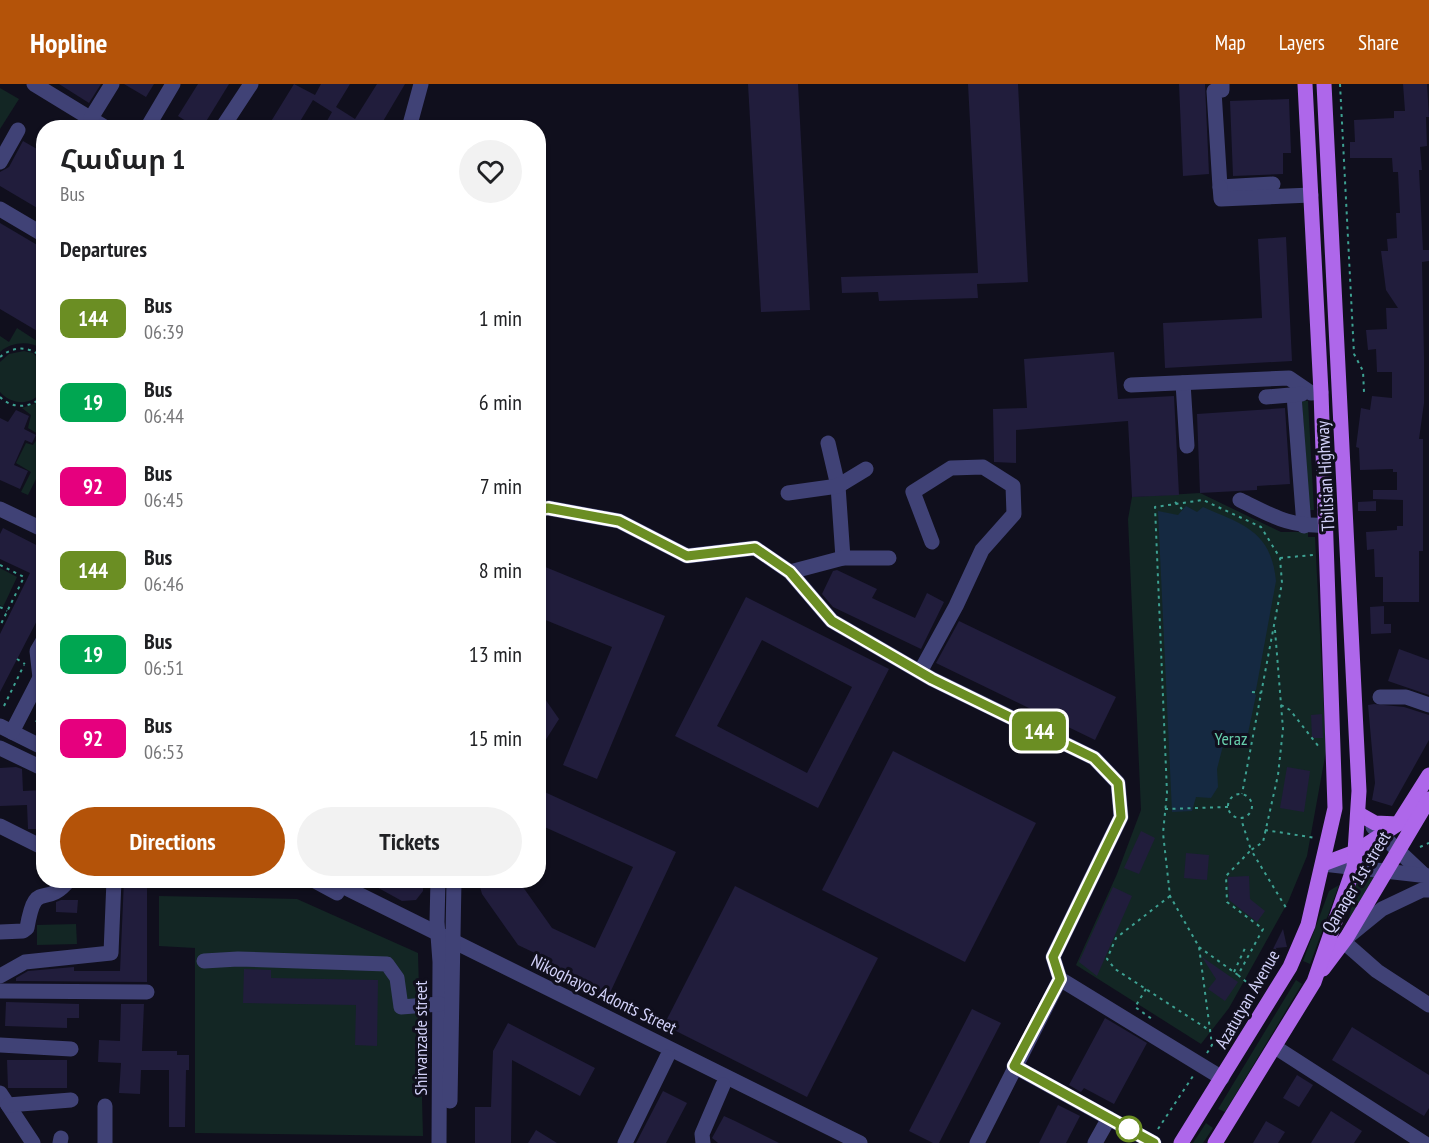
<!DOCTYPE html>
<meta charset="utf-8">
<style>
:root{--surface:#fff;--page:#f2f2f2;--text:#202124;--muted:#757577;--accent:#b45309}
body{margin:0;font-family:"PT Sans Narrow","Noto Sans Armenian",sans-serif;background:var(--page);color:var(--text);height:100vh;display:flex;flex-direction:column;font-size:22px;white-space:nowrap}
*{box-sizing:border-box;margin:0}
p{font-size:20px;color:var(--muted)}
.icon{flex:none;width:33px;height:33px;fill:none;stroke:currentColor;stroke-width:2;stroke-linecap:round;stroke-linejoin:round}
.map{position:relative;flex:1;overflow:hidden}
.panel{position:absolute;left:36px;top:36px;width:510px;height:768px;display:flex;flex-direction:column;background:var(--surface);border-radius:24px;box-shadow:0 2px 4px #0004}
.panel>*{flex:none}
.badge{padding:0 12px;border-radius:9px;font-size:21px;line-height:39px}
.map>.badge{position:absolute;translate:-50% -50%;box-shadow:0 0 0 3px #fff}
h2{padding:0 24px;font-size:22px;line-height:54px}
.round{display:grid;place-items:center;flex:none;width:63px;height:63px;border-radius:32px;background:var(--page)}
.head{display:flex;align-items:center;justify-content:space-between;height:102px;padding:0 24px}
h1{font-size:28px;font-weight:700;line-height:45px}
.action{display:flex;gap:12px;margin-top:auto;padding:12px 24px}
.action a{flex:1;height:69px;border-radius:36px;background:var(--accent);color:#fff;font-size:24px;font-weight:700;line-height:69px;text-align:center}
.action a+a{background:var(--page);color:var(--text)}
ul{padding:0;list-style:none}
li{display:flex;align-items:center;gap:18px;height:84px;padding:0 24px}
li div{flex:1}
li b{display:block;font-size:22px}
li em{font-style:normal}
li .badge{min-width:66px;font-weight:700;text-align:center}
header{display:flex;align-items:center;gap:36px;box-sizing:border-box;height:84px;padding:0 30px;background:var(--accent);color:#fff}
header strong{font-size:28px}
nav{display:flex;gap:33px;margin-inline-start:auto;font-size:21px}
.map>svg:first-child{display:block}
.green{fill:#132624}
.water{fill:#152941}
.building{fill:#211d3c;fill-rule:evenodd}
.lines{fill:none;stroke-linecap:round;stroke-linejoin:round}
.path{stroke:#3da192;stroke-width:2;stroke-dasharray:3 4.5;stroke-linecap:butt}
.minor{stroke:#404276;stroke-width:15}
.major{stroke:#ae67ea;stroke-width:15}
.line-casing{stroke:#fff;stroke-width:14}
.line{stroke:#6b8e23;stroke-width:9}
.stop-dot{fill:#fff;stroke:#6b8e23;stroke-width:3}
.labels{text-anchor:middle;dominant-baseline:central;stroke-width:6;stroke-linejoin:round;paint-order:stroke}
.street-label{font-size:18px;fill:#d2d1f9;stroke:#100f1d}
.park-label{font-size:18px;fill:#67ceac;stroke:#100f1d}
</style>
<header>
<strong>Hopline</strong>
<nav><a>Map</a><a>Layers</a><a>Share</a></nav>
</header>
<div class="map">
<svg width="1429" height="1059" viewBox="0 0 1429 1059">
<rect width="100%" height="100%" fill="#100f1d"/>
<g class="green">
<path d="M0,4L19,15L0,45Z"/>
<path d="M17,244L43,261V265C30,257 13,257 0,268V252L9,258Z"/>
<path d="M24,267L33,269L43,280C44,287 45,298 42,305C34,323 11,321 0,308V278L9,270Z"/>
<path d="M1302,317H1308L1314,426H1309Z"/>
<path d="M39,318L36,327L43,331V381L28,411L21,408L31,388L16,379L26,359L33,361L40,351L28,344L31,331L22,324Z"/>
<path d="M1200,409L1281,448H1308V453H1315L1326,667L1307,772L1288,818L1229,924L1201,960L1076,881L1117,790L1141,726L1128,435L1132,413Z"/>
<path d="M0,484L17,493L3,523L0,521Z"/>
<path d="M1358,791L1375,794L1348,838Z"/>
<path d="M1339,801L1310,880L1303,877L1329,807Z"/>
<path d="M159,812L297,815L418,869L423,1052L195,1049V864L159,862Z"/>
<path d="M76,840L77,860L37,861V841Z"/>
<path d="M1296,896L1302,900L1225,1028L1218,1025Z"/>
<path d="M1206,1039L1213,1044L1203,1059H1193Z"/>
</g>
<path class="water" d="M1186,422L1197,428L1203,423C1244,441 1271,447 1276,497L1256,606L1252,608L1256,611L1247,654L1226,650L1217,685L1218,703L1211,714L1196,713L1192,727L1172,728L1158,427L1178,431Z"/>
<g class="building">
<path d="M59,0H101L89,19Z"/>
<path d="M124,0H154L146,13Z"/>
<path d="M198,0H229L202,44H197L178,32Z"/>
<path d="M294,0L315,11L321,0H350L336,23L355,35L377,0H405L379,44H323L332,28L313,16L296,44H267Z"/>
<path d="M748,0H798L810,226L761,228Z"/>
<path d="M968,0H1018L1028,198L977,200L978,214L879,217L878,208L842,209L841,193L978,189Z"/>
<path d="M1179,0H1205L1209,90L1183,92Z"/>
<path d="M1403,0H1427L1429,33H1426L1427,62L1420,63L1422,86H1419L1423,166H1429V177L1422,178L1424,273V319L1419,355H1423V467H1419V518H1383V493H1375L1374,465L1367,466L1366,448L1397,446V442H1403V416L1373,415V406H1397V388H1393V385L1360,386L1359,364L1356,363L1361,324L1370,326L1372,312L1392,314V288H1377L1376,265L1368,266L1366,246L1387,245L1386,224H1398L1386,206L1381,167H1388L1387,155L1397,154L1396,129H1400L1398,88H1393L1392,74H1350V58H1355L1354,36L1394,34V27H1405Z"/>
<path d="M1289,15L1291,69H1283V90L1233,92L1230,17Z"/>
<path d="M23,57L44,69V128L0,102V88L9,83Z"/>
<path d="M0,139L44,165V251L0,225Z"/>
<path d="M1286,153L1292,277L1165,284L1163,239L1262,234L1258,155Z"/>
<path d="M1114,268L1118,315L1174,312L1179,411L1132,413L1128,337L1016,346V379L994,378L993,325L1027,324L1024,275Z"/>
<path d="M1285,324L1290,400L1257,402V406L1200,409L1197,330Z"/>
<path d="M16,326L29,332L24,345L36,351L32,359L25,356L14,381L28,387L20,405L0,396V334L8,338Z"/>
<path d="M1376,417V427H1358V418Z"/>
<path d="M3,444L44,465V523L0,608V550L30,489L0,475V450Z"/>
<path d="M538,480L665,532L597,695L563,681L612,563L538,533Z"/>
<path d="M837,486L877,505L872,514L915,534L927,509L944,518L921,565L833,523L822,510L833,487Z"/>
<path d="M746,513L889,585L818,724L675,652ZM762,556L852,603L807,689L717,642Z"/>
<path d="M1384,522V540H1391V549L1371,550L1370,523Z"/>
<path d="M959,537L1116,613L1095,656L936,579Z"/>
<path d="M1399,565L1429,576V611L1388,597Z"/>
<path d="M538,605L559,635L538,668Z"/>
<path d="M1374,620L1404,623L1429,631V656L1392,722L1372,716L1375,699L1368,621Z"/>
<path d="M1322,630L1323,654H1312L1311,631Z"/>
<path d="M893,667L1036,739L965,878L822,806Z"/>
<path d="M16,683L22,685L23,707L44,706V745H28L27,721L0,722V684Z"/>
<path d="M1287,683L1310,687L1304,728L1280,724Z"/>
<path d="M538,705L676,768L608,913L535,879L539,871L518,861L482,810L478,796H518L552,844L595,864L633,783L538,740Z"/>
<path d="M1141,747L1155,754L1139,790L1124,784Z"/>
<path d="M1186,769L1209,771L1207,796L1184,794Z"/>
<path d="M1249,792L1250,815L1265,827L1257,838L1229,816L1228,793Z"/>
<path d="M124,796H147V898L16,897V894L28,887L74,883V887H120Z"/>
<path d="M364,796H423V807L416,816L402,817Z"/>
<path d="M735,802L878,874L807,1013L664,941Z"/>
<path d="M1113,803L1132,812L1097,892L1079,878Z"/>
<path d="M61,816H78L77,829L56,828V818Z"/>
<path d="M1283,845L1287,863L1276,864L1280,877L1265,881Z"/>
<path d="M1202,873L1238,898L1225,917L1208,905L1216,895Z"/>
<path d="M244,885L271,886V894L378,896L377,962L355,961L356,921L243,919Z"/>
<path d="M6,918L79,920V934H67V944L5,942Z"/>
<path d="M121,920H144L142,967H177V971H189V986H186L185,1043H169V986H141L140,1010L119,1009L121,979L98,978L99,956L120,957Z"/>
<path d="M972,925L1001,939L939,1059H933L909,1047Z"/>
<path d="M1105,934L1147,959L1114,1020L1084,1004L1081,1008L1069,1001Z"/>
<path d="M508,939L595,984L580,1012L512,976L511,1059H475V1023H491L493,967Z"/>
<path d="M1352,943L1429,991V1024L1424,1032L1332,976Z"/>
<path d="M7,976H67V1004H8Z"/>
<path d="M1297,991L1313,1001L1299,1023L1283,1014Z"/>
<path d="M663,1007L687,1019L666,1059H636Z"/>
<path d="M1058,1021L1080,1032L1066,1059H1039Z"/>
<path d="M1331,1027L1362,1047L1354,1059H1311Z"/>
<path d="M724,1032L735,1037L779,1059H718L712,1054Z"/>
<path d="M1266,1037L1285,1048L1278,1059H1253Z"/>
<path d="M536,1046L557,1059H528Z"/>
</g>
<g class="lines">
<g class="path">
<path d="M1340,0L1354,270L1363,287L1364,308"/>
<path d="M0,273C14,261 31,262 44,275"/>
<path d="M0,313C13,326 32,324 44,311"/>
<path d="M1175,418L1182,425"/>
<path d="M1280,474L1313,471"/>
<path d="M0,481L24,493L0,542"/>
<path d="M0,523L7,527"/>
<path d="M1275,546L1283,645L1278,691L1263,758L1251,766L1288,827"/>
<path d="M17,575L25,580"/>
<path d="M1252,608L1261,609"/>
<path d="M1281,621L1290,626L1319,663"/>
<path d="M4,622L24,581"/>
<path d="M36,638L44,623"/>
<circle cx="1240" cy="722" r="12"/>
<path d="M1165,725L1228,723"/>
<path d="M1265,746L1316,754"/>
<path d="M1420,763L1429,759"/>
<path d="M1170,812L1116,854L1107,875L1115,885L1209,946"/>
<path d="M1199,863L1238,891L1263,845L1227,818L1226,792L1251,766L1241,735"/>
<path d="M1234,888L1246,862"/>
<path d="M1238,891L1249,900"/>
<path d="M1146,905L1135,923L1152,935"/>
<path d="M1207,969L1212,961L1199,863L1170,812L1163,749L1167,709L1155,423L1203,416L1261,443L1280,474L1282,499L1242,710"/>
<path d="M1158,1045L1193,992"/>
</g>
<g class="minor">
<path d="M34,0L106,44"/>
<path d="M1222,0V6L1214,7L1220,103L1273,100"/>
<path d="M91,34L112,0"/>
<path d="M147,44L173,0"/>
<path d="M222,44L251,0"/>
<path d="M409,44L421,0"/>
<path d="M0,78L18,46"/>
<path d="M1220,103L1221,115L1311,111"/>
<path d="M0,125L44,151"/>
<path d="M1183,299L1187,362"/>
<path d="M1131,301L1289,294L1311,309L1321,308"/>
<path d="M1294,311L1304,442"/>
<path d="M1266,313L1302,310"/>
<path d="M828,359L838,402L843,474"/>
<path d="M788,409L838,402L866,385"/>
<path d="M1240,416C1273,432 1289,443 1326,441"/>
<path d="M0,425L44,446"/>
<path d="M538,426L548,424L619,437L687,472L755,464L790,488L832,537L932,595L1094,674L1118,699L1121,733L1053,873L1060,895"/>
<path d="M790,488L843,474H889"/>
<path d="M920,588L956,522L982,466L1014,430L1013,402L983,383L951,384L913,408L932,458"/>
<path d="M43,592L40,594L37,567L44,555"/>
<path d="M1380,613H1406L1429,621"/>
<path d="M0,642L44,664"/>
<path d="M12,648L44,586"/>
<path d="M0,664L44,685"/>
<path d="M0,742L44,764"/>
<path d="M1373,743L1423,790"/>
<path d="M1323,780L1429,792"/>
<path d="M313,796L337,809"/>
<path d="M330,796L860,1059"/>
<path d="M438,796L437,838L440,878L439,1059"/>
<path d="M0,848L23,847L27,844C36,792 44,827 69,796"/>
<path d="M1350,851L1382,825L1422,806H1429"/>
<path d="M1344,858L1377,887L1429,921"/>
<path d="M204,877L238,875L387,880L397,894L401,923L440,920"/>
<path d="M0,892L25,878L111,869L114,796"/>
<path d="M0,907L147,908"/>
<path d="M0,961L71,965"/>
<path d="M1275,963L1424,1059"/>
<path d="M1014,982L1154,1059"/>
<path d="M0,1009L33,1059"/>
<path d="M450,1017L454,796"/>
<path d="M8,1021L71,1016"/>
<path d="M60,1059L61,1054"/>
<path d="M105,1059V1022"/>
<path d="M625,1059L667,973"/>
<path d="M703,1059L702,1050L723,1001"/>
<path d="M977,1059L1060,895L1222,994"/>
<path d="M1095,1059L1109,1034"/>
</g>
<g class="major">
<path d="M1359,730L1375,739L1398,740"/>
<path d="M1323,780L1355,768L1398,740L1429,691"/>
<path d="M1323,885L1347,853L1429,715"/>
<path d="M1181,1059L1290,883L1308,841L1335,724L1321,308L1305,0"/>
<path d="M1215,1059L1314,898L1354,783L1359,707L1324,0"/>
</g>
</g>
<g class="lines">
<defs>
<path id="line" d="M538,426L548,424L619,437L687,472L755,464L790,488L832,537L932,595L1094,674L1118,699L1121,733L1053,873L1060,895L1014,982L1154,1059"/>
</defs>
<use href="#line" class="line-casing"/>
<use href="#line" class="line"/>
</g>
<circle class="stop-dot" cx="1129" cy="1045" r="12"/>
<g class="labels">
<g class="street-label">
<text transform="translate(1325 392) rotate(-93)">Tbilisian Highway</text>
<text transform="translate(1356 798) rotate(-59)">Qanaqer 1st street</text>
<text transform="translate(604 910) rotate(26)">Nikoghayos Adonts Street</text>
<text transform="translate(1247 915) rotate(-60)">Azatutyan Avenue</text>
<text transform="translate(420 954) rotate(-90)">Shirvanzade street</text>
</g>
<g class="park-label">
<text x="1231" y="654">Yeraz</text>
</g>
</g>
</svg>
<b class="badge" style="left:1039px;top:647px;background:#6b8e23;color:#fff">144</b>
<section class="panel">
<div class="head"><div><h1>Համար 1</h1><p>Bus</p></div><a class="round"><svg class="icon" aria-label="heart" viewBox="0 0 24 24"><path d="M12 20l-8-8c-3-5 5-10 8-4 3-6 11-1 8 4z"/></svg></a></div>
<h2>Departures</h2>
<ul>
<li><span class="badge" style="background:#6b8e23;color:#fff">144</span><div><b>Bus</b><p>06:39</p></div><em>1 min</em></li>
<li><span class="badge" style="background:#00a651;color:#fff">19</span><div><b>Bus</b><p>06:44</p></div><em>6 min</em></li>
<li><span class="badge" style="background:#e6007e;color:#fff">92</span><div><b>Bus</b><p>06:45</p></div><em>7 min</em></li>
<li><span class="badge" style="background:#6b8e23;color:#fff">144</span><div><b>Bus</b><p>06:46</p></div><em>8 min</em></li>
<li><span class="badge" style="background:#00a651;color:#fff">19</span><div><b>Bus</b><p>06:51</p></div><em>13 min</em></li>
<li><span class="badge" style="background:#e6007e;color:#fff">92</span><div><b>Bus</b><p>06:53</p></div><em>15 min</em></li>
</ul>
<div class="action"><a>Directions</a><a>Tickets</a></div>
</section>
</div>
